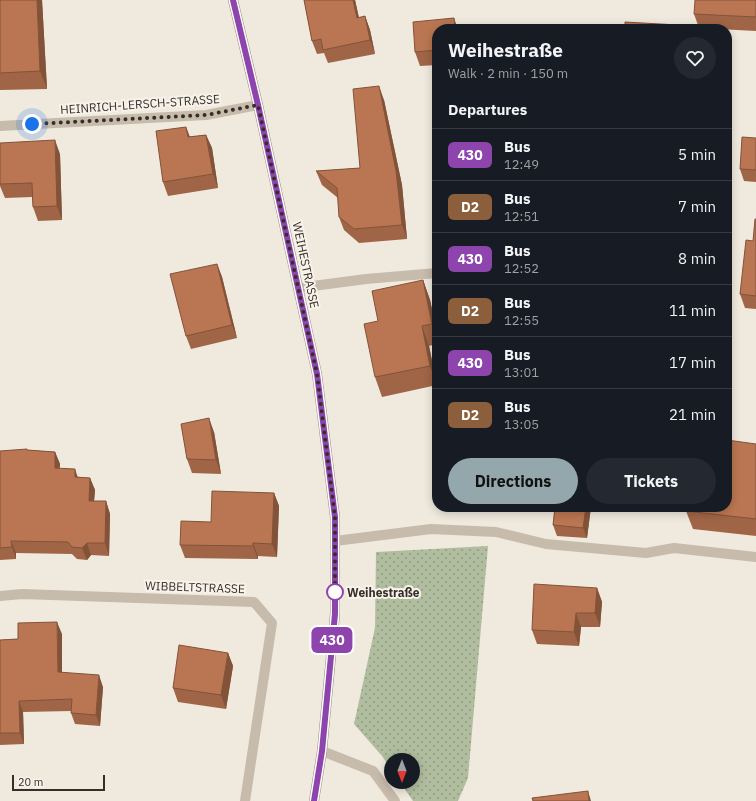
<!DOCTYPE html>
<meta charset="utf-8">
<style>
:root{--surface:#171b24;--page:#242831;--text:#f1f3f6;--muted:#9ea1a6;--line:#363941;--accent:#94a7ad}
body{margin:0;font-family:"IBM Plex Sans",sans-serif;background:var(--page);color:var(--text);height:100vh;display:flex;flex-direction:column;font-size:15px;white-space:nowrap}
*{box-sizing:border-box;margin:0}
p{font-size:13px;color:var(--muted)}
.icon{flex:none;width:22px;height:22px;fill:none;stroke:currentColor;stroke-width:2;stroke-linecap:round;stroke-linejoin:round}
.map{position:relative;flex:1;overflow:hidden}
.details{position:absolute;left:432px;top:24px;width:300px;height:488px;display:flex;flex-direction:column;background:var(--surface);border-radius:16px;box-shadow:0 2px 10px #0003}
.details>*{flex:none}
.badge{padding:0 8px;border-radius:6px;font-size:14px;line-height:26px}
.needle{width:26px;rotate:180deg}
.controls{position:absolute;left:384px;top:753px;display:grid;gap:8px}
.controls a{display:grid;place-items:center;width:36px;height:36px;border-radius:50%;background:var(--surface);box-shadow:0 2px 10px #0003;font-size:20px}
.scale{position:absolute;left:12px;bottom:10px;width:93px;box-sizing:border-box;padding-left:4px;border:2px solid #352e29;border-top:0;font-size:11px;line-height:14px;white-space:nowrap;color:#352e29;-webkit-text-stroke:3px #f8f3ea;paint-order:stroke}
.you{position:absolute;width:20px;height:20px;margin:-10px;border:3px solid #fff;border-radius:50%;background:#1a73e8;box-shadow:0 0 0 6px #1a73e833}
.map>.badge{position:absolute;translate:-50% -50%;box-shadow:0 0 0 2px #fff}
h2{padding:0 16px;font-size:15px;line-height:36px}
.round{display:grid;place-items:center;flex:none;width:42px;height:42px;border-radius:21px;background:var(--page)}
.overview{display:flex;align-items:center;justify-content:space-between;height:68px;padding:0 16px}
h1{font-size:19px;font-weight:700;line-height:30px}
.primary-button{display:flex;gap:8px;margin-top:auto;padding:8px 16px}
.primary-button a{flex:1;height:46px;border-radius:24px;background:var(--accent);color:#111;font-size:16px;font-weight:700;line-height:46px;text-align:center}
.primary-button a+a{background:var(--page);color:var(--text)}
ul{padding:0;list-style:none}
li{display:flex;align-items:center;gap:12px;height:52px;padding:0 16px;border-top:1px solid var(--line)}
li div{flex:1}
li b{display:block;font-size:15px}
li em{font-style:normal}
li .badge{min-width:44px;font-weight:700;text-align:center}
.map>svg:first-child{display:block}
.green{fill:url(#green-dots)}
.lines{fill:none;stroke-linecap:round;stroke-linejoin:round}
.lane{stroke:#c7bbab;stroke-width:10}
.street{stroke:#c7bbab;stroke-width:10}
.secondary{stroke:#9a8b7c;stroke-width:10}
.wall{fill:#a06547}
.shaded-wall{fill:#825339}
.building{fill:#ba7652;stroke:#825339}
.line-casing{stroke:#fff;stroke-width:9}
.line{stroke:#8e44ad;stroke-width:6}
.walk{stroke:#352e29;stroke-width:4;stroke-dasharray:0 7.2}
.stop-dot{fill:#fff;stroke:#8e44ad;stroke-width:2}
.labels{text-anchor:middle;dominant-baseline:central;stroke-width:4;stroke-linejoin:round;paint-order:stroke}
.street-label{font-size:12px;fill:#352e29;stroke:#f8f3ea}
.stop-label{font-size:12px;font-weight:bold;fill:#352e29;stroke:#f8f3ea;text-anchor:start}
</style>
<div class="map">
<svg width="756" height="801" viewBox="0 0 756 801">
<defs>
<pattern id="green-dots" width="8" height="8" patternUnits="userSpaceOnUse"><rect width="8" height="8" fill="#b0be9f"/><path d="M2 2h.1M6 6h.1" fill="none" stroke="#909b82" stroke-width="1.8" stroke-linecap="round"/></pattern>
</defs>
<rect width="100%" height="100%" fill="#f0e9de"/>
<path class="green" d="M488,546L468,778L458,801H413L400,782H413V760H391V769L382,756L354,724L375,628L376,552Z"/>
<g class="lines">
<g class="lane">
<path d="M298,288L366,279L437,273"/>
<path d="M335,541L431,529L496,532L546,544L646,553L674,548L756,557"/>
</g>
<g class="street">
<path d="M0,126L206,115L258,105"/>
<path d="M0,596L22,594L254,602L272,623L245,801"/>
<path d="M322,751L373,771L395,801"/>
</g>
<path class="secondary" d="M233,0L258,105L317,374L335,517V614L322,751L314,801"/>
</g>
<g class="wall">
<path d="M0,0H42L47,89L0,90Z"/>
<path d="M304,0H355L359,18L365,16L370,30L375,54L328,63L324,53L317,54L312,41Z"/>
<path d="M756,0V31L699,28L694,14Z"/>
<path d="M437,29V65L420,66L415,52Z"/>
<path d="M384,100L402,185L407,239L359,243L344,230L339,217L338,198L322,185L316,171L360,168Z"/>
<path d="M186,127L190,137L206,135L212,148L218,188L168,196L163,182Z"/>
<path d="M756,138V182L744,181L740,169Z"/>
<path d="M0,143L60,154L62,220L38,221L33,207L32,197L5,198L0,186Z"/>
<path d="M756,219V309L745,308L740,294L753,241Z"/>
<path d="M217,264L222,277L237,338L191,349L186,336Z"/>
<path d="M423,280L430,300L437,332V344L429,346L437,385L382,397L375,377L378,321Z"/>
<path d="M214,432L221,474L192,473L187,459Z"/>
<path d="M756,444V536L693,529L686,511Z"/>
<path d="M28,450L55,452L60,464L59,468L78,477L90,478L95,490L94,501H106L110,514L109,556L91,555L87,560L77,559L72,554L16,553V559L0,560V451Z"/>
<path d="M274,493L279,506L277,557L258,556V559L185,558L180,545L211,522Z"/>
<path d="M486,507H498L497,508Z"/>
<path d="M555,507H591L587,538L557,536L553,525Z"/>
<path d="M597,588L602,602L600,627H581L579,646L537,644L532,630Z"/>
<path d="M62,634V672L103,687L100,726L75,724L71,713V711L23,712L24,744L0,745V640L18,639Z"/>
<path d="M228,653L233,666L226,709L178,702L173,688Z"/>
</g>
<g class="shaded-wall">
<path d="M37,0H42L47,89L40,71Z"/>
<path d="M353,0H355L362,32L357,18Z"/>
<path d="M365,16L370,30L375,54L370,40Z"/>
<path d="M454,18L458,29H455Z"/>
<path d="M379,86L384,100L402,185L407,239L402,225Z"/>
<path d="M186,127L191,141L188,137Z"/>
<path d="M206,135L212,148L218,188L213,174Z"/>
<path d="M55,140L60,154L62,220L57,206Z"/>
<path d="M217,264L222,277L237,338L232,325Z"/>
<path d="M423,280L430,300L437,332V337L432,324Z"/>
<path d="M422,326L429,346L437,385L430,366Z"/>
<path d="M209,418L214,432L221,474L216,460Z"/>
<path d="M55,452L60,464L59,480L55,468Z"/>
<path d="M75,469L79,481L75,477Z"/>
<path d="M90,478L95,490L93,513L89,501Z"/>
<path d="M274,493L279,506L277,557L272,544Z"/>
<path d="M106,501L110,514L109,556L105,543Z"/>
<path d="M586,507H591L587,538L583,528Z"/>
<path d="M11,541L16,553V559L12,547Z"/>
<path d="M87,543L91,555L87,560L82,548Z"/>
<path d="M253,543L258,556V559L253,546Z"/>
<path d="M597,588L602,602L600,627L595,613Z"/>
<path d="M576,613L581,627L579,646L574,632Z"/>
<path d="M57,622L62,634V683L58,672Z"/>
<path d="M228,653L233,666L226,709L221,695Z"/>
<path d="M99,675L103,687L100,726L96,715Z"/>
<path d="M19,701L23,712L24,744L20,733Z"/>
<path d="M588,791L591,801H589Z"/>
</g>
<g class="building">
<path d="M0,0H37L40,71L0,73Z"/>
<path d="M304,0H353L357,18L365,16L370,40L323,50L321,39L312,41Z"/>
<path d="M695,0H756V17L694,14Z"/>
<path d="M454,18L455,29H437V50L415,52L413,22Z"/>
<path d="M625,22L678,25V29H625Z"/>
<path d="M379,86L396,171L402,225L354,229L339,217L337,188L316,171L360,168L353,89Z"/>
<path d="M186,127L188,137L206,135L213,174L163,182L156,131Z"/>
<path d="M742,137L756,138V170L740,169Z"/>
<path d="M55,140L57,206L33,207L32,183L0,184V143Z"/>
<path d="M755,219H756V296L740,294L746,240L753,241Z"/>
<path d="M217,264L232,325L186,336L170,274Z"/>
<path d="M423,280L432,324L422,326L430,366L375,377L364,324L378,321L372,291Z"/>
<path d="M209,418L216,460L187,459L181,424Z"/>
<path d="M727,440L756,444V519L686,511V507H727Z"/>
<path d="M27,449V450L55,452V468L75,469V477L90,478L89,501H106L105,543H87L82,548L72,547L68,542L11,541L12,547L0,548V451Z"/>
<path d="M212,491L274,493L272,544L253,543V546L180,545L181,521L211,522Z"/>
<path d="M555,507H586L583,528L553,525Z"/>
<path d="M534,584L597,588L595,613H576L574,632L532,630Z"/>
<path d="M57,622L58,672L99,675L96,715L71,713L72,699L19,701L20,733H0V640L18,639V623Z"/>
<path d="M179,645L228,653L221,695L173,688Z"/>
<path d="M588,791L589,801H533L532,798Z"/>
</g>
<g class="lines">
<defs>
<path id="line" d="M233,0L258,105L317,374L335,517V614L322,751L314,801"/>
</defs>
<use href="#line" class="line-casing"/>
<use href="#line" class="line"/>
<path class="walk" d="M32,124L206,115L258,105L317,374L335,517V592"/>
</g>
<circle class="stop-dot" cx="335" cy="592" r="8"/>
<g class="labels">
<g class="street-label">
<text transform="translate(140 104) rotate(-4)">HEINRICH-LERSCH-STRASSE</text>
<text transform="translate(306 265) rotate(78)">WEIHESTRASSE</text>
<text transform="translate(195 587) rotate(2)">WIBBELTSTRASSE</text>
</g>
<g class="stop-label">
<text x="347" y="592">Weihestraße</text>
</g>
</g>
</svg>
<div class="controls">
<a><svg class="needle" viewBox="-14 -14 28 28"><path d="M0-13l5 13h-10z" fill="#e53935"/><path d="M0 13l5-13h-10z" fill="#9ea1a6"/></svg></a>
</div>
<div class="scale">20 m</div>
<div class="you" style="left:32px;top:124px"></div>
<b class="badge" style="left:332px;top:640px;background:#8e44ad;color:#fff">430</b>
<section class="details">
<div class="overview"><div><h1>Weihestraße</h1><p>Walk · 2 min · 150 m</p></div><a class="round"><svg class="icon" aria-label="heart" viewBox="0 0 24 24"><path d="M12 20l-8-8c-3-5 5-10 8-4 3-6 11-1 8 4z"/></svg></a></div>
<h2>Departures</h2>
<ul>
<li><span class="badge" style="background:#8e44ad;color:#fff">430</span><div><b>Bus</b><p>12:49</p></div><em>5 min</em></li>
<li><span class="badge" style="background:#8b5e3c;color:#fff">D2</span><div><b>Bus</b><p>12:51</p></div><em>7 min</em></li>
<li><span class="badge" style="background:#8e44ad;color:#fff">430</span><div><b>Bus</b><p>12:52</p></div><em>8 min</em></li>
<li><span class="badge" style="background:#8b5e3c;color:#fff">D2</span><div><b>Bus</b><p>12:55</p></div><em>11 min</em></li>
<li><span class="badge" style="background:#8e44ad;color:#fff">430</span><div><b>Bus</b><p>13:01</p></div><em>17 min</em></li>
<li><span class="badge" style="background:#8b5e3c;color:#fff">D2</span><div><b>Bus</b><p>13:05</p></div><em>21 min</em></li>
</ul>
<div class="primary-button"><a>Directions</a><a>Tickets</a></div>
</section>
</div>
